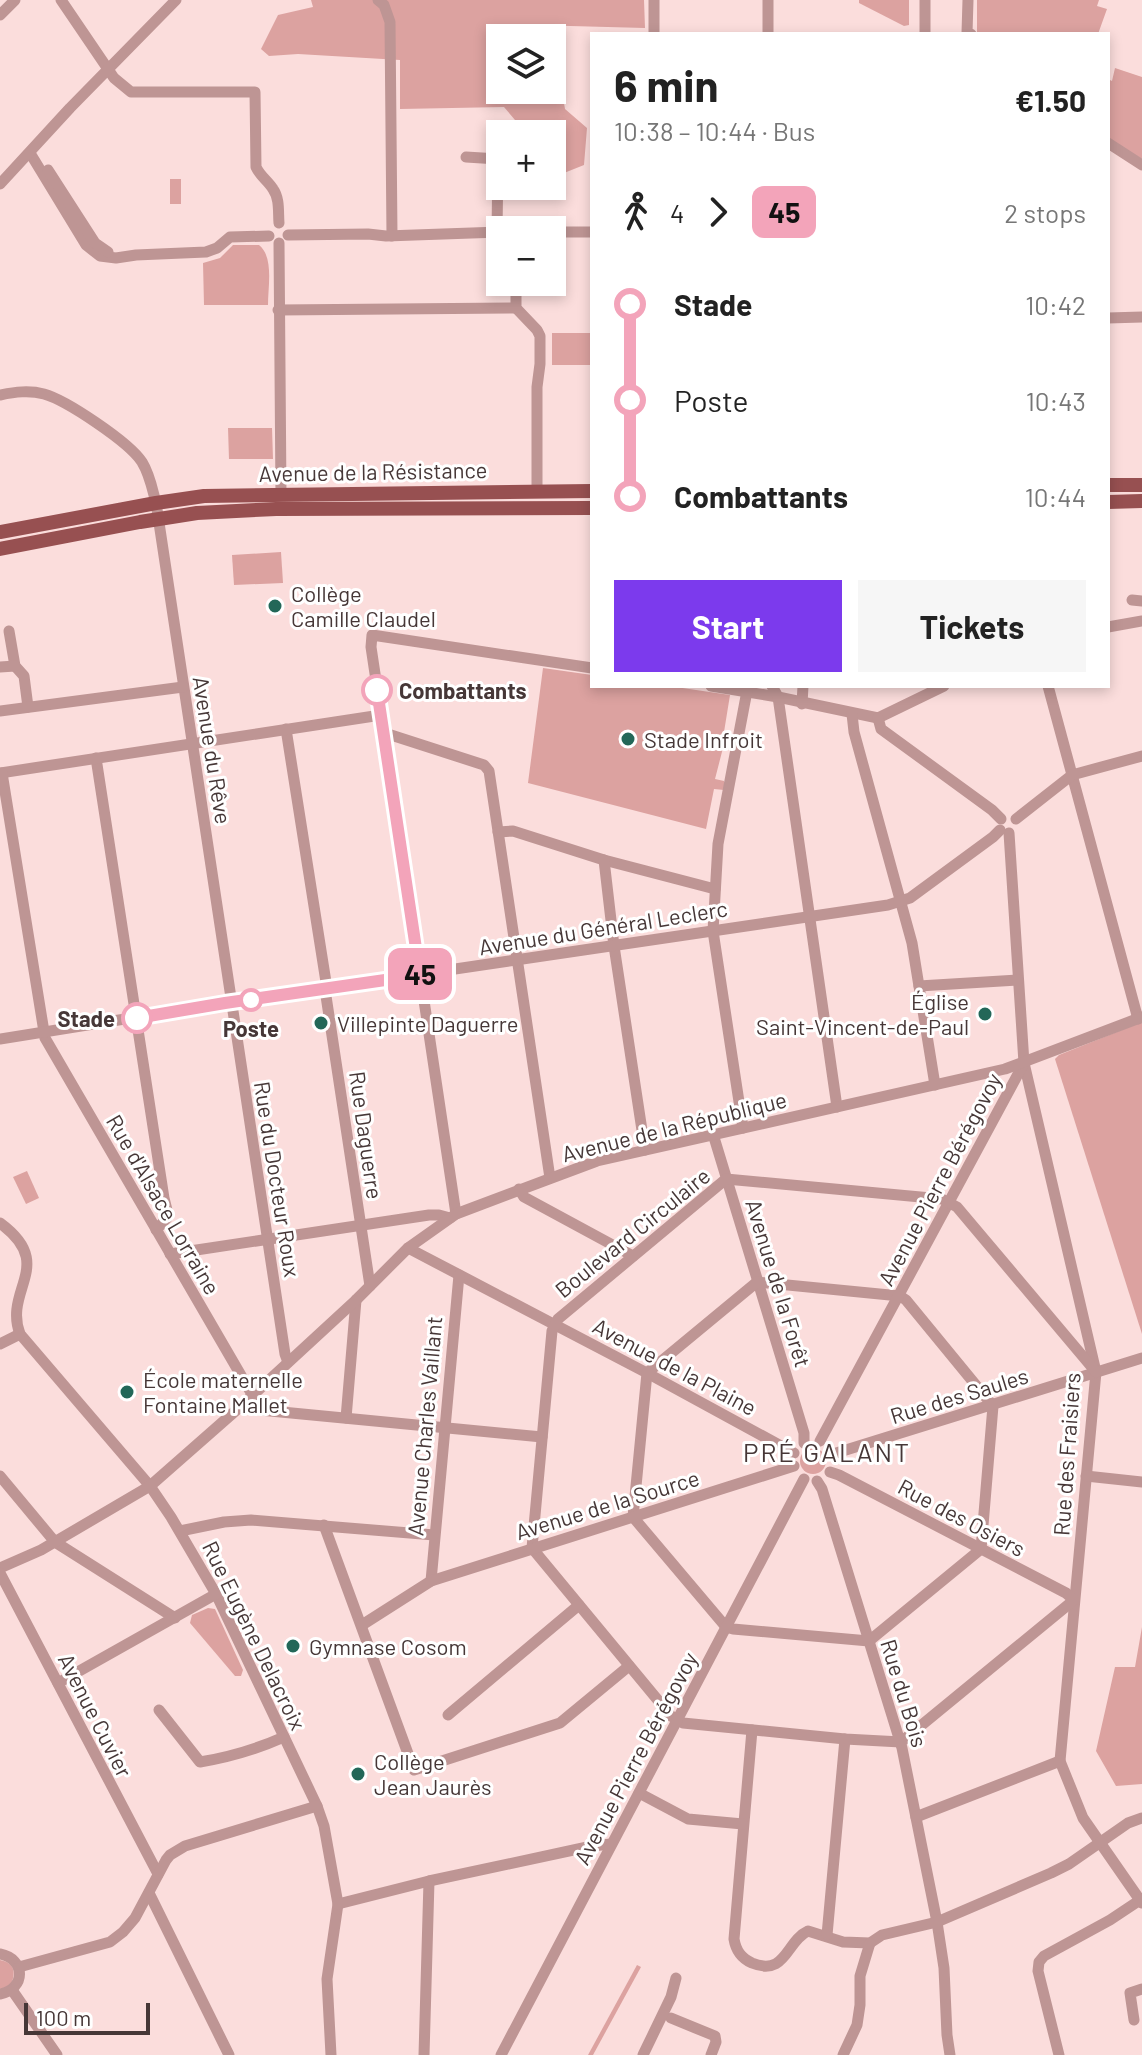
<!DOCTYPE html>
<meta charset="utf-8">
<style>
:root{--surface:#fff;--page:#f6f6f6;--text:#222;--muted:#767676;--accent:#7c3aed}
body{margin:0;font-family:Barlow,sans-serif;background:var(--page);color:var(--text);height:100vh;display:flex;flex-direction:column;font-size:30px;white-space:nowrap}
*{box-sizing:border-box;margin:0}
p{font-size:26px;color:var(--muted)}
.icon{flex:none;width:44px;height:44px;fill:none;stroke:currentColor;stroke-width:2;stroke-linecap:round;stroke-linejoin:round}
.map{position:relative;flex:1;overflow:hidden}
.panel{position:absolute;left:590px;top:32px;width:520px;height:656px;display:flex;flex-direction:column;background:var(--surface);border-radius:0px;box-shadow:0 4px 12px #0003}
.panel>*{flex:none}
.badge{padding:0 16px;border-radius:12px;font-size:28px;line-height:52px}
.fabs{position:absolute;left:486px;top:24px;display:grid;gap:16px}
.fabs a{display:grid;place-items:center;width:80px;height:80px;border-radius:0px;background:var(--surface);box-shadow:0 4px 12px #0003;font-size:40px}
.scale{position:absolute;left:24px;bottom:20px;width:126px;box-sizing:border-box;padding-left:8px;border:4px solid #463737;border-top:0;font-size:22px;line-height:28px;white-space:nowrap;color:#463737;-webkit-text-stroke:6px #fff;paint-order:stroke}
.map>.badge{position:absolute;translate:-50% -50%;box-shadow:0 0 0 4px #fff}
.legs{display:flex;align-items:center;gap:12px;height:88px;padding:0 24px;font-size:26px}
.legs p{margin-inline-start:auto}
.summary{display:flex;align-items:center;justify-content:space-between;height:136px;padding:0 24px}
h1{font-size:44px;font-weight:700;line-height:60px}
.action{display:flex;gap:16px;margin-top:auto;padding:16px 24px}
.action a{flex:1;height:92px;border-radius:0px;background:var(--accent);color:#fff;font-size:32px;font-weight:700;line-height:92px;text-align:center}
.action a+a{background:var(--page);color:var(--text)}
ul{padding:0 24px;list-style:none}
li{display:flex;align-items:center;gap:28px;height:96px;font-size:30px}
li i{display:grid;place-items:center;width:12px;height:100%;margin:0 10px;background:currentColor}
li i::after{content:'';width:20px;height:20px;margin:-10px;border:6px solid;border-radius:50%;background:var(--surface)}
li p{margin-inline-start:auto}
li:first-child i{background:linear-gradient(#0000 50%,currentColor 0)}
li:last-child i{background:linear-gradient(currentColor 50%,#0000 0)}
.map>svg:first-child{display:block}
.green{fill:#dca2a0}
.lines{fill:none;stroke-linecap:round;stroke-linejoin:round}
.minor{stroke:#be9594;stroke-width:11}
.major{stroke:#975051;stroke-width:14}
.line-1-casing{stroke:#fff;stroke-width:18}
.line-1{stroke:#f3a4ba;stroke-width:12}
.poi-dot{fill:#236758;stroke:#fff;stroke-width:3}
.stop-1-dot{fill:#fff;stroke:#f3a4ba;stroke-width:4}
.labels{text-anchor:middle;dominant-baseline:central;stroke-width:6;stroke-linejoin:round;paint-order:stroke}
.street-label{font-size:22px;fill:#463737;stroke:#fff}
.poi-label{font-size:22px;fill:#463737;stroke:#fff;text-anchor:start}
.stop-label{font-size:22px;font-weight:bold;fill:#463737;stroke:#fff;text-anchor:start}
.quarter-label{font-size:26px;letter-spacing:2px;fill:#463737;stroke:#fff}
</style>
<div class="map">
<svg width="1142" height="2055" viewBox="0 0 1142 2055">
<rect width="100%" height="100%" fill="#fbdddc"/>
<g class="green">
<path d="M311,0H644L645,28L533,25V38H500V90H552V84L562,92L565,109L587,128L584,165L564,173L552,172V134H542L543,128L515,120L504,107L400,109V60L298,54L269,56L261,49L278,15L313,7Z"/>
<path d="M859,0H909V25L904,26L859,3Z"/>
<path d="M977,0H1099L1097,6L1107,9L1098,34H977Z"/>
<path d="M1115,68L1142,77V159L1108,139V79L1112,81Z"/>
<rect x="170" y="179" width="11" height="25"/>
<path d="M233,245H259C274,257 268,286 268,305H204L203,263L220,258Z"/>
<rect x="552" y="333" width="40" height="32"/>
<path d="M228,428H272L273,459H229Z"/>
<path d="M281,552L283,583L234,585L232,555Z"/>
<path d="M543,668L592,675V686H669L730,695L724,732V744L715,779L724,781V790L714,789L706,829L528,783Z"/>
<path d="M1142,1022V1334L1055,1059L1059,1055Z"/>
<path d="M27,1171L39,1198L26,1204L13,1177Z"/>
<circle cx="813" cy="1461" r="13"/>
<path d="M208,1608L215,1609L243,1670L241,1676H235L190,1623L192,1615Z"/>
<path d="M1142,1627V1784L1116,1786L1096,1751L1115,1667H1135Z"/>
<path d="M0,1960C16,1963 16,1974 10,1986L0,1989Z"/>
<path d="M637,1965L641,1967L593,2055H588Z"/>
</g>
<g class="lines">
<g class="minor">
<path d="M61,0L114,78L131,92H255L256,167C260,176 268,181 273,189C280,199 278,212 279,223"/>
<path d="M378,0L384,5L390,22L392,236"/>
<path d="M654,0V34"/>
<path d="M925,0V34"/>
<path d="M968,0L967,33L971,34"/>
<path d="M0,15L15,0"/>
<path d="M768,34V0"/>
<path d="M1108,143L1142,165"/>
<path d="M30,153L86,245L100,256L116,258L136,255L206,252L217,248L230,237L269,236"/>
<path d="M466,157L498,159L497,232"/>
<path d="M48,170L95,243L108,252"/>
<path d="M0,184L70,108L176,0"/>
<path d="M552,232H592"/>
<path d="M288,235L368,234L386,236L500,232"/>
<path d="M279,243L281,495"/>
<path d="M516,282V308L537,330L540,336V364L537,387V491"/>
<path d="M278,310L516,308"/>
<path d="M1108,318L1142,317"/>
<path d="M0,395C15,392 29,390 44,394C66,400 129,442 142,462C150,475 152,488 156,503L285,1354L288,1362"/>
<path d="M1132,600L1142,601"/>
<path d="M1108,627L1142,621"/>
<path d="M9,631L15,666L24,676L28,707"/>
<path d="M0,667L15,666"/>
<path d="M711,686L778,697L878,718L944,686"/>
<path d="M772,686L778,697L837,1107"/>
<path d="M1048,686L1138,1019"/>
<path d="M802,704L803,686"/>
<path d="M0,711L183,687"/>
<path d="M852,714L854,732L912,943L935,1085"/>
<path d="M878,718L881,729L992,810L1001,819"/>
<path d="M286,729L326,982V996L370,1286"/>
<path d="M384,736L391,735L484,765L489,771L550,1178"/>
<path d="M96,758L164,1198L167,1210V1218L156,1230"/>
<path d="M0,773L381,715"/>
<path d="M2,773L45,1038L253,1396"/>
<path d="M1016,819L1072,775L1142,756"/>
<path d="M498,832L513,831L604,860L715,889"/>
<path d="M1009,833L1024,1063L1096,1372L1060,1761L1083,1818L1142,1903"/>
<path d="M604,860L614,946L645,1150"/>
<path d="M919,986L1018,980"/>
<path d="M0,1039L225,1003L888,905L910,898L993,837L1000,830"/>
<path d="M743,1128L713,931L718,844L747,691"/>
<path d="M713,1134L804,1433V1443"/>
<path d="M519,1189L524,1197L633,1256"/>
<path d="M456,1214L371,647L372,635L592,668"/>
<path d="M0,1223C57,1265 3,1289 20,1334L150,1486L171,1517L216,1594L317,1806L324,1826L338,1904L327,1979L331,2055"/>
<path d="M408,1248L647,1373L794,1453"/>
<path d="M170,1254L429,1215H439L450,1218"/>
<path d="M757,1282L900,1296L906,1300L993,1406L981,1549L869,1641L733,1629L726,1627L633,1517L647,1373Z"/>
<path d="M0,1344L20,1334"/>
<path d="M241,1406L250,1409L542,1437"/>
<path d="M346,1418L356,1300"/>
<path d="M820,1441L1024,1063"/>
<path d="M833,1454L1142,1358"/>
<path d="M830,1472L839,1475L1066,1593L1074,1600L901,1742L845,1739L683,1723L671,1716L532,1548L552,1331L558,1319L726,1179L942,1199L957,1207L1096,1372"/>
<path d="M0,1476L55,1542L175,1618"/>
<path d="M1086,1476L1142,1482"/>
<path d="M817,1481L822,1489L902,1748L937,1922L944,1968L947,2035L950,2055"/>
<path d="M324,1525L414,1770L560,1723L629,1666"/>
<path d="M180,1531L224,1522L251,1520L434,1535"/>
<path d="M0,1568L41,1550L150,1486L241,1406L356,1300L408,1248L456,1214L597,1161L1005,1069L1142,1017"/>
<path d="M0,1573L158,1874"/>
<path d="M431,1581L459,1275"/>
<path d="M362,1625L431,1581L794,1466"/>
<path d="M58,1683L216,1594"/>
<path d="M159,1710L200,1762C230,1757 257,1749 284,1737"/>
<path d="M448,1715L579,1605"/>
<path d="M752,1730L734,1939C736,1951 741,1958 752,1963C786,1977 786,1941 808,1931L843,1942L870,1943L882,1935L937,1922L1051,1873L1069,1864L1128,1823L1142,1818"/>
<path d="M639,1793L688,1819L743,1824"/>
<path d="M916,1817L1060,1761"/>
<path d="M149,1893L229,2055"/>
<path d="M338,1904L429,1881L592,1846L611,1844"/>
<path d="M827,1935L845,1739"/>
<path d="M0,1954C26,1959 26,1989 0,1994"/>
<path d="M19,1967L110,1942L123,1932L135,1918L166,1860L170,1855L185,1846L317,1806"/>
<path d="M12,1990L57,2055"/>
<path d="M671,2018L715,2036L716,2042L711,2055"/>
<path d="M1134,2020L1130,1993L1142,1989"/>
<path d="M424,2055L429,1881"/>
<path d="M501,2055L804,1479"/>
<path d="M643,2055L671,1997L676,1978"/>
<path d="M843,2055L857,2025L860,2005V1976L870,1943"/>
<path d="M1059,2055L1038,1971L1039,1962L1044,1956L1110,1920L1140,1900"/>
</g>
<g class="major">
<path d="M1108,485H1142"/>
<path d="M1108,502L1142,501"/>
<path d="M0,532L156,503L204,496L592,491"/>
<path d="M0,549L140,522L197,513L276,509L592,508"/>
</g>
</g>
<g class="lines">
<defs>
<path id="line-1" d="M137,1018L225,1003L420,975L377,690"/>
</defs>
<use href="#line-1" class="line-1-casing"/>
<use href="#line-1" class="line-1"/>
</g>
<g class="poi-dot">
<circle cx="275" cy="606" r="8"/>
<circle cx="628" cy="739" r="8"/>
<circle cx="985" cy="1014" r="8"/>
<circle cx="321" cy="1023" r="8"/>
<circle cx="127" cy="1392" r="8"/>
<circle cx="293" cy="1646" r="8"/>
<circle cx="358" cy="1774" r="8"/>
</g>
<g class="stop-1-dot">
<circle cx="377" cy="690" r="14"/>
<circle cx="251" cy="1000" r="10"/>
<circle cx="137" cy="1018" r="14"/>
</g>
<g class="labels">
<g class="street-label">
<text transform="translate(373 471) rotate(-1)">Avenue de la Résistance</text>
<text transform="translate(213 750) rotate(81)">Avenue du Rêve</text>
<text transform="translate(603 927) rotate(-9)">Avenue du Général Leclerc</text>
<text transform="translate(674 1126) rotate(-14)">Avenue de la République</text>
<text transform="translate(367 1135) rotate(82)">Rue Daguerre</text>
<text transform="translate(278 1179) rotate(81)">Rue du Docteur Roux</text>
<text transform="translate(939 1179) rotate(-62)">Avenue Pierre Bérégovoy</text>
<text transform="translate(164 1204) rotate(60)">Rue d'Alsace Lorraine</text>
<text transform="translate(632 1232) rotate(-39)">Boulevard Circulaire</text>
<text transform="translate(779 1283) rotate(73)">Avenue de la Forêt</text>
<text transform="translate(675 1366) rotate(28)">Avenue de la Plaine</text>
<text transform="translate(959 1395) rotate(-17)">Rue des Saules</text>
<text transform="translate(424 1426) rotate(-85)">Avenue Charles Vaillant</text>
<text transform="translate(1066 1454) rotate(-86)">Rue des Fraisiers</text>
<text transform="translate(607 1504) rotate(-17)">Avenue de la Source</text>
<text transform="translate(962 1517) rotate(28)">Rue des Osiers</text>
<text transform="translate(255 1635) rotate(64)">Rue Eugène Delacroix</text>
<text transform="translate(905 1693) rotate(73)">Rue du Bois</text>
<text transform="translate(96 1715) rotate(63)">Avenue Cuvier</text>
<text transform="translate(635 1758) rotate(-62)">Avenue Pierre Bérégovoy</text>
</g>
<g class="poi-label">
<text x="291" y="593">Collège<tspan x="291" dy="25">Camille Claudel</tspan></text>
<text x="644" y="739">Stade Infroit</text>
<text x="969" y="1001" text-anchor="end">Église<tspan x="969" dy="25">Saint-Vincent-de-Paul</tspan></text>
<text x="337" y="1023">Villepinte Daguerre</text>
<text x="143" y="1379">École maternelle<tspan x="143" dy="25">Fontaine Mallet</tspan></text>
<text x="309" y="1646">Gymnase Cosom</text>
<text x="374" y="1761">Collège<tspan x="374" dy="25">Jean Jaurès</tspan></text>
</g>
<g class="stop-label">
<text x="399" y="690">Combattants</text>
<text x="115" y="1018" text-anchor="end">Stade</text>
<text x="251" y="1028" text-anchor="middle">Poste</text>
</g>
<g class="quarter-label">
<text x="827" y="1451">PRÉ GALANT</text>
</g>
</g>
</svg>
<div class="fabs">
<a><svg class="icon" aria-label="layers" viewBox="0 0 24 24"><path d="M12 4l9 5-9 5-9-5zM3 14l9 5 9-5"/></svg></a>
<a>+</a>
<a>−</a>
</div>
<div class="scale">100 m</div>
<b class="badge" style="left:420px;top:974px;background:#f3a4ba;color:#111">45</b>
<section class="panel">
<div class="summary"><div><h1>6 min</h1><p>10:38 – 10:44 · Bus</p></div><b>€1.50</b></div>
<div class="legs"><svg class="icon" aria-label="walk" viewBox="0 0 24 24"><circle cx="13" cy="4" r="2"/><path d="M13 8l-2 6 4 7M11 14l-3 7M7 12l3-4h3l4 4"/></svg>4<svg class="icon" aria-label="forward" viewBox="0 0 24 24"><path d="M9 5l7 7-7 7"/></svg><b class="badge" style="background:#f3a4ba;color:#111">45</b><p>2 stops</p></div>
<ul>
<li><i style="color:#f3a4ba"></i><b>Stade</b><p>10:42</p></li>
<li><i style="color:#f3a4ba"></i><span>Poste</span><p>10:43</p></li>
<li><i style="color:#f3a4ba"></i><b>Combattants</b><p>10:44</p></li>
</ul>
<div class="action"><a>Start</a><a>Tickets</a></div>
</section>
</div>
